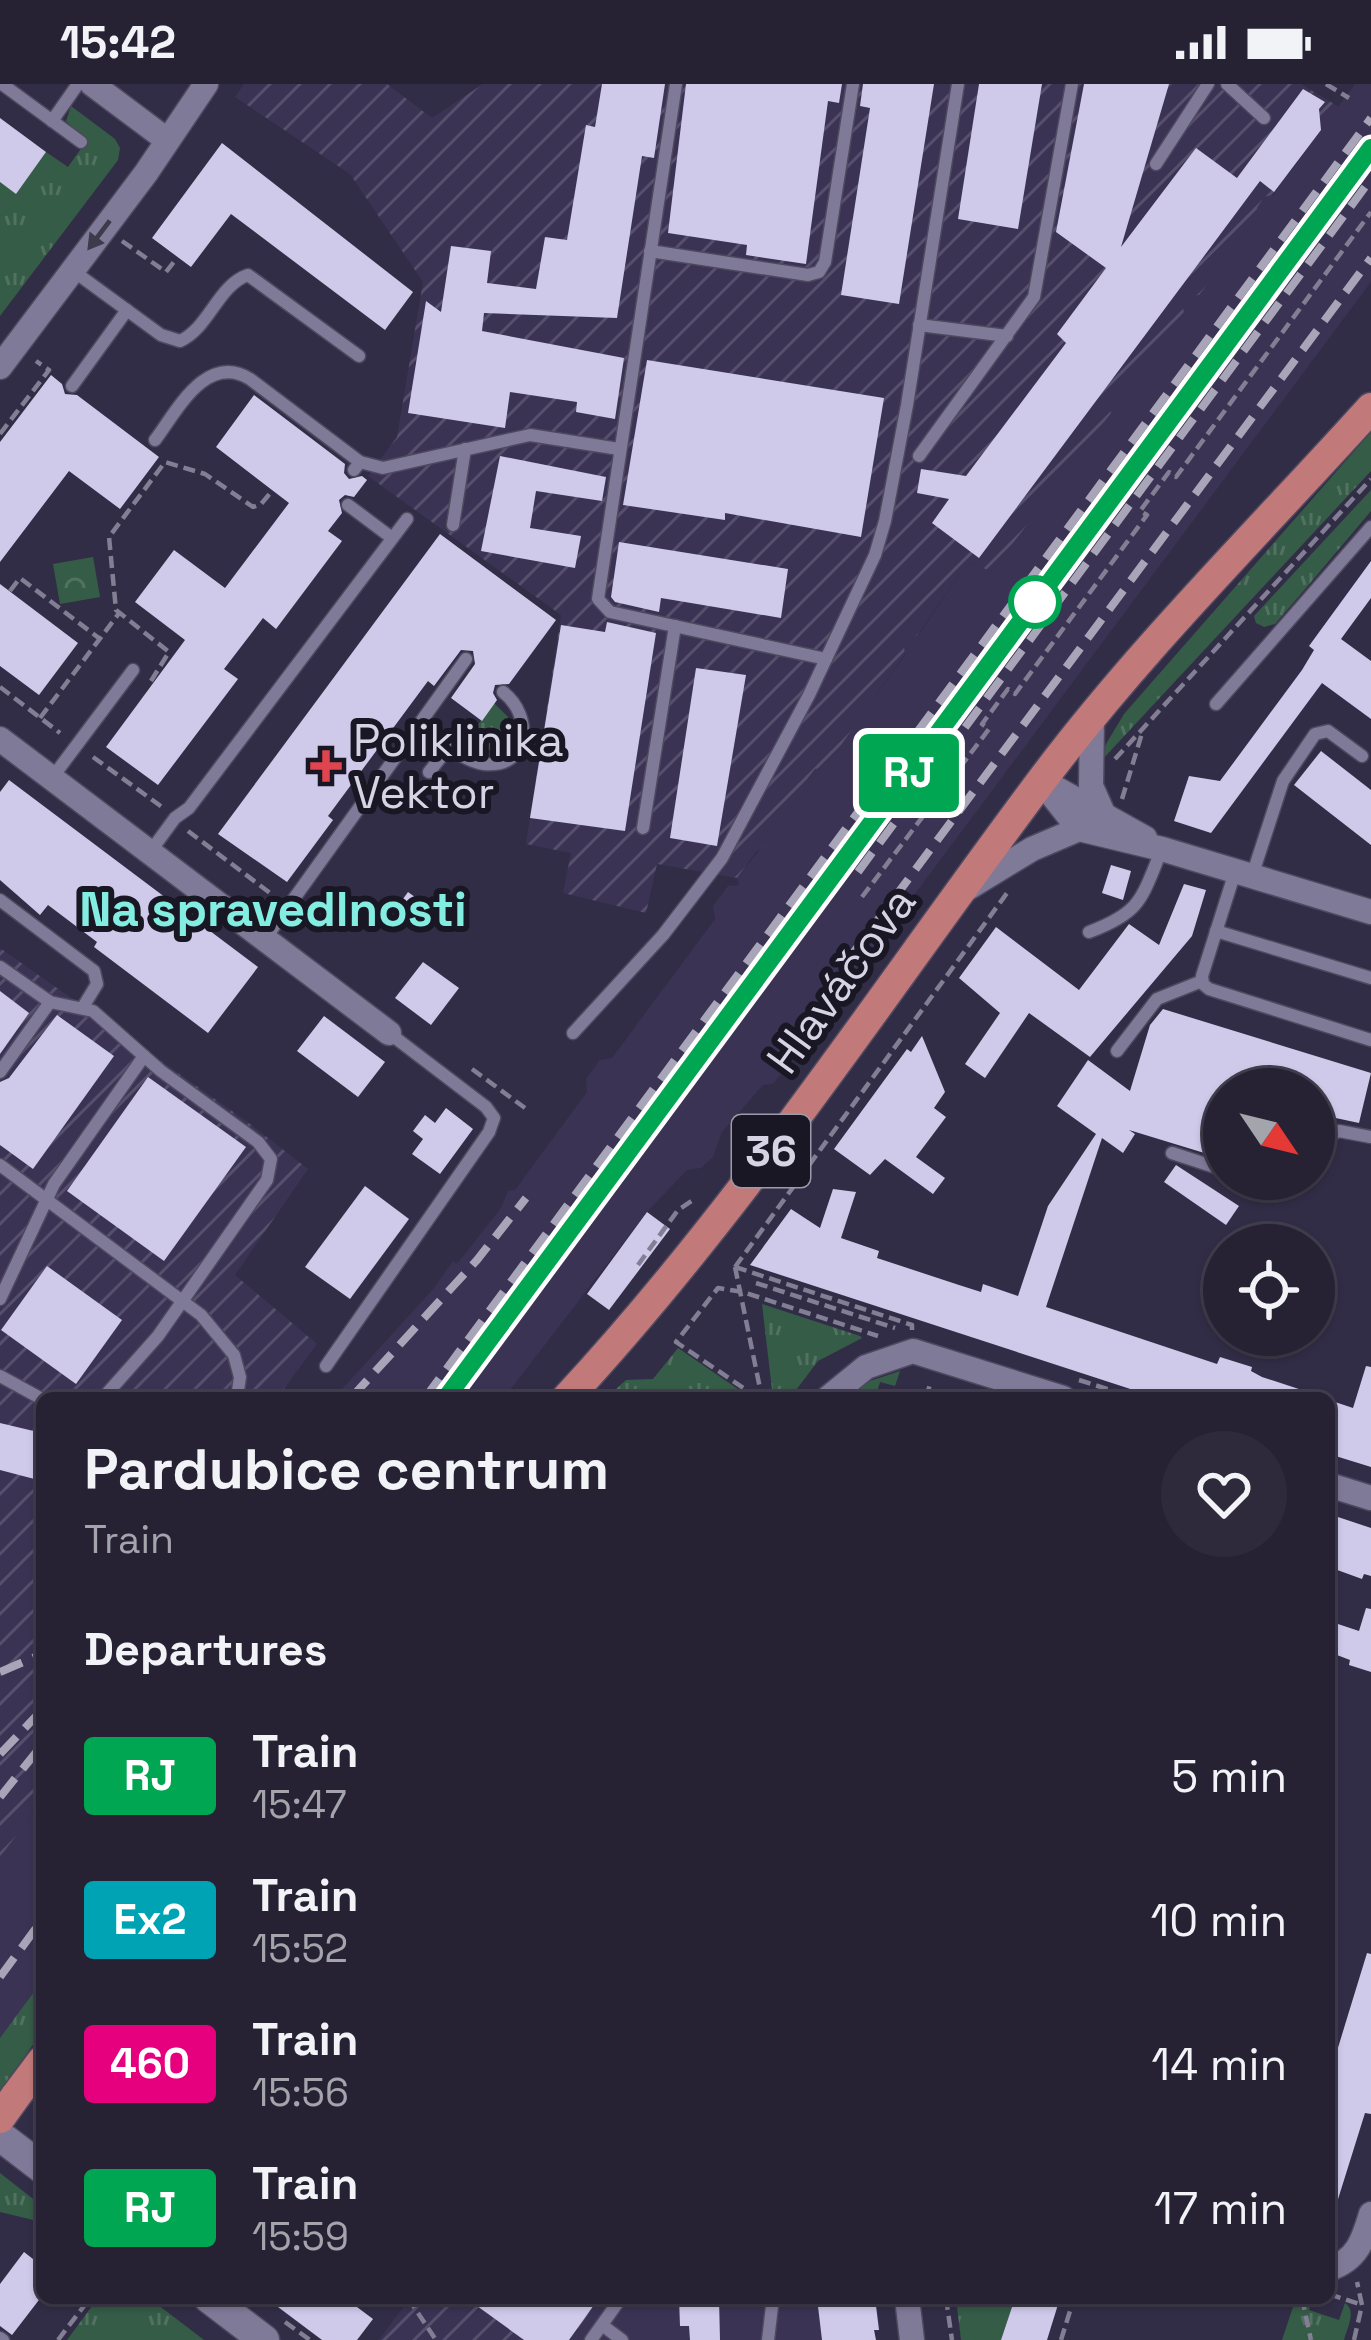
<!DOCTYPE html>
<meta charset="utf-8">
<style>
:root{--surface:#262234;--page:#2e2a3c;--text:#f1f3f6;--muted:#a4a4ac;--line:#423f4f}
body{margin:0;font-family:"Space Grotesk",sans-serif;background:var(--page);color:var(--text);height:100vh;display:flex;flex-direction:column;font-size:45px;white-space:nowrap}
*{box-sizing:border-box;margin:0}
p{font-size:39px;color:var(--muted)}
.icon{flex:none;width:66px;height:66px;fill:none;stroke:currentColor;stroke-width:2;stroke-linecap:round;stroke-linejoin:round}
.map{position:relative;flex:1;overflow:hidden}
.sheet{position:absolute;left:36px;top:1308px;width:1299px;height:912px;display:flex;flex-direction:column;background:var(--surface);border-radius:18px;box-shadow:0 3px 9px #0004,0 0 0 3px var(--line)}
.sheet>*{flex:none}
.badge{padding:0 24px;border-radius:9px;font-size:42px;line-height:78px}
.needle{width:78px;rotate:125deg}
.buttons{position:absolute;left:1203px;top:984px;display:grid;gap:24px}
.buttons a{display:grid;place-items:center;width:132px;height:132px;border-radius:50%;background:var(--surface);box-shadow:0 3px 9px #0004,0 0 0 3px var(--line);font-size:60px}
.map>.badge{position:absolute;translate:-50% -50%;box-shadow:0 0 0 6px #fff}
h2{padding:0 48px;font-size:45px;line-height:108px}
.round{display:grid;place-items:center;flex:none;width:126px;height:126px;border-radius:63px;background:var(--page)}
.summary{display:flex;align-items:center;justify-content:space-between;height:204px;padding:0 48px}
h1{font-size:57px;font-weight:600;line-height:90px}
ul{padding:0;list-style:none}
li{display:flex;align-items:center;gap:36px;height:144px;padding:0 48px}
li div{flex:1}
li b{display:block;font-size:45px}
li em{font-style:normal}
li .badge{min-width:132px;font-weight:700;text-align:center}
.status{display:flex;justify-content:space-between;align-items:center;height:84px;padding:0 60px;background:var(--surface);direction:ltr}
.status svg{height:33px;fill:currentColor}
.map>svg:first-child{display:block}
.built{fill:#3a3353}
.industrial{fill:url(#industrial-furrows)}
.grass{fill:url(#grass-tufts)}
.park{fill:url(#park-crowns)}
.building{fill:#cfc9ea}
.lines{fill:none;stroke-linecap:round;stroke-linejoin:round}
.service-casing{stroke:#4f4960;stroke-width:15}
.minor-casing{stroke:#4f4960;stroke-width:27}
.tertiary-casing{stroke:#4f4960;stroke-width:33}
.primary-casing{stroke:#4f4960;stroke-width:33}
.path{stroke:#827e93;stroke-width:4.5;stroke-dasharray:12 6;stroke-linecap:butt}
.service{stroke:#807a99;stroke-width:12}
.minor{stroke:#807a99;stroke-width:24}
.tertiary{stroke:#807a99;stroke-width:30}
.primary{stroke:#c27979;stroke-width:30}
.rail{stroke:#a8a5b8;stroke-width:8;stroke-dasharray:24 12;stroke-linecap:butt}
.primary-bridge-casing{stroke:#4f4960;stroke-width:33;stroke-linecap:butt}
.primary-bridge{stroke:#c27979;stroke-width:30}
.oneway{fill:#3d3a4c}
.line-casing{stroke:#fff;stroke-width:27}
.line{stroke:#00a651;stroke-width:18}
.stop-dot{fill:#fff;stroke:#00a651;stroke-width:6}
.health-dot{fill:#e0444e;stroke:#191723;stroke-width:4.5}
.labels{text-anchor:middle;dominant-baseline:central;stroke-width:12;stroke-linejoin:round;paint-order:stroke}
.shield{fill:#191723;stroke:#9d9baa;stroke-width:3}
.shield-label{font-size:42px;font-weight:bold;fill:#d6d3e4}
.poi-label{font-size:45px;fill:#d6d3e4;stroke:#191723;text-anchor:start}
.street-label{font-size:45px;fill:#d6d3e4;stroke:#191723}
.neighbourhood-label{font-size:48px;font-weight:bold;fill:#84ede2;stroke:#191723}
</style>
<div class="status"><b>15:42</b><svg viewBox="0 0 49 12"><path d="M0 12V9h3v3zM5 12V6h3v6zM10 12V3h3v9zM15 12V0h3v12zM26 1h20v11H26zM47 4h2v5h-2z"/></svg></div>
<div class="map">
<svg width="1371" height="2256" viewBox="0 0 1371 2256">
<defs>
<pattern id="industrial-furrows" width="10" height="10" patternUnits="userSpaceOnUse" patternTransform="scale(3)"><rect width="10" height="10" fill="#3a3353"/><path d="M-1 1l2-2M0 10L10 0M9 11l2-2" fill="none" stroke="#56506c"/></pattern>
<pattern id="grass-tufts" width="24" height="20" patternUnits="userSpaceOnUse" patternTransform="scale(3)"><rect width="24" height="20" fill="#355c46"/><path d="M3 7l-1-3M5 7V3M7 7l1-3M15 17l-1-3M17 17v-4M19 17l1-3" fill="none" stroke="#527261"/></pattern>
<pattern id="park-crowns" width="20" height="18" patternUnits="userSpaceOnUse" patternTransform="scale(3)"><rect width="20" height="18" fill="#355c46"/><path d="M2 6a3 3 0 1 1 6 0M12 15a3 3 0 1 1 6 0" fill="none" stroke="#527261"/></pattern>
</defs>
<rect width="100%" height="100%" fill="#322d46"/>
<g class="built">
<path d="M1355,0H1371V198L912,814L781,982V990L773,1000L763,1001L722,1048L713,1073L701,1084L687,1086L647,1128L504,1314H334L434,1204L453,1177L457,1180L501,1124L508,1107L515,1106L587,1008L586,995L600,976L612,974L715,835L713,822L728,802L739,801L737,794L808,706V694L815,685L825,683L905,571L904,562L911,553L918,552L963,485L974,479L991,488L1043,412L1110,329L1109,321L1116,312L1125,310L1184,230L1183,221L1264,112L1273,111Z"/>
<path d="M42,1718V1897L0,1954V1773Z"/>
<path d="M600,2214H876L880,2246L875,2247L876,2256H570Z"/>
</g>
<g class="industrial">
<path d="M244,0H387L432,34L483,0H1301L1339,23L1272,111L1264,113L1257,124L1259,132L1199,211L1190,212L1183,221L1184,230L1125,311L1116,312L1110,321L1111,329L1049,411L1043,412L1036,429L991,488L974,479L963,485L917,552L910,554L904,562L905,570L825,684L815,685L808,694V706L765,763L756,768L737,794L657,780L646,829L563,809L571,769L526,760L561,531L368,392L397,353L423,198L350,90L235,13Z"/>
<path d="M0,864L245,1036L308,1085L235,1191L317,1260L277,1314H42V1718L0,1773Z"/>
<path d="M395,2214H600L570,2256H379L404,2222Z"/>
</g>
<g class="grass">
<path d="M71,22L115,55L120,64L118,76L0,232V98L16,109L46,68L68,83L87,56L66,37Z"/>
<path d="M1371,348V387L1100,678L1106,660L1124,630Z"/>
<path d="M1371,406V427L1306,504L1275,540L1264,543L1256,539L1254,532Z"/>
<path d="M494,619L508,633V652L490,666L466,657Z"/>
<path d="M762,1220L860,1252L862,1254L818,1277L790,1314H773Z"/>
<path d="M678,1264L751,1314H606L626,1296L653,1295Z"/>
<path d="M900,1287L895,1302L880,1298L875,1314H846L867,1298Z"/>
<path d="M42,1897V1948L0,2007V1954Z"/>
<path d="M0,2089L42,2122V2138L0,2128Z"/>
<path d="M98,2214H149L204,2256H67Z"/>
<path d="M956,2214H1015L1001,2256H961Z"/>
<path d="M1296,2214H1313L1309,2226L1339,2236L1345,2219C1357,2227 1347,2244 1344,2256H1282Z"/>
</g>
<path class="park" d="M93,473L100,513L60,520L53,480Z"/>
<g class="building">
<path d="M602,0H665L654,74L642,72L617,234L484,229L482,247L624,274L615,335L576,328L577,318L510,308L505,344L408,329L426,217L441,228L451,162L491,167L487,199L536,205L545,153L567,156L586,41L595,43Z"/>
<path d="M686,0H842L839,19L828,17L806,180L746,171L747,161L668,149Z"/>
<path d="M863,0H934L899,220L841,211L870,24L860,22Z"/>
<path d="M979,0H1042L1018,145L958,135Z"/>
<path d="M1084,0H1169L1121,163L1196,64L1237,94L1303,5L1325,18L1319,25L1321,46L1274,108L1260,97L979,474L932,439L949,415L917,409L921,385L966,392L1066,259L1057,250L1106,184L1056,148Z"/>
<path d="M0,34L46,68L16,110L0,98Z"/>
<path d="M222,59L413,208L385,246L231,130L191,183L152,154Z"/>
<path d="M647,276L884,314L861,453L725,429V436L623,421Z"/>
<path d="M51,291L62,300L65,310L77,311L159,373L120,425L69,387L0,478V358Z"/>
<path d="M254,311L345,380L344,389L349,395L362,392L367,396L354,413L345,411L339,416L342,429L328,447L342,457L276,545L263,534L224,585L238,595L158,701L106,663L185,556L135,518L174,466L225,504L289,419L216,363Z"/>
<path d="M500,372L606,393L602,417L536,407L530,444L581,452L575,484L481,467Z"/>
<path d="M440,450L556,536L509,600L495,601L493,609L497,616L482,637L451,614L475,580L473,567L461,566L434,602L428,597L328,732L333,736L287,798L218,750Z"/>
<path d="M619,458L788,485L781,534L661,514L659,528L615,518L611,513Z"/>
<path d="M1371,477V514L1341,555L1371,577V635L1322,599L1211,749L1174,737L1189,692L1220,697L1302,586L1314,566L1309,562Z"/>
<path d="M0,500L78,559L39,611L0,582Z"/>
<path d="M607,538L656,549L625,747L530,734L561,541L605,548Z"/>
<path d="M696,584L746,591L717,762L670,754Z"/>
<path d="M1321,667L1371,706V761L1294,701Z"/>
<path d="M9,696L258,883L208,949L94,863L97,858L48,821L40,831L0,796V708Z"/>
<path d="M1111,781L1131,787L1123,816L1102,809Z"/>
<path d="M1184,800L1206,806L1192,852L1090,973L1029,929L985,994L965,980L1000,929L959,894L996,843L1079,906L1129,840L1159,861Z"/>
<path d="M408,808L426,821L413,840L395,826Z"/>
<path d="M423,878L459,904L431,941L395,914Z"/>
<path d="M0,907L29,929L0,970Z"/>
<path d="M1163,925L1371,989L1359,1039L1331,1033L1314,1044V1005H1224V1075L1129,1046L1135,1050L1123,1069L1102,1054L1046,1223L1217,1280L1220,1273L1252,1283L1251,1287L1262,1293L1314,1310V1314H1158L750,1181L791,1125L820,1144L833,1105L856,1108L841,1154L879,1167L877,1174L959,1201L981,1208L983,1200L1018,1212L1048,1122L1096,1050L1057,1022L1088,976L1130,1007L1150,941Z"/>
<path d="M57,931L114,972L33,1085L0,1061V998L9,994Z"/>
<path d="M324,932L385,978L358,1013L297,967Z"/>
<path d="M922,952L945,1008L934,1024L946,1033L916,1073L945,1094L933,1110L885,1075L870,1091L834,1065L907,965L911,968Z"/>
<path d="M148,993L246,1063L164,1177L67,1107Z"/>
<path d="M446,1024L473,1045L440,1090L412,1070L423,1055L413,1047L425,1031L435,1039Z"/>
<path d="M1176,1081L1239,1122L1226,1141L1164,1098Z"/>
<path d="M365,1102L409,1135L350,1215L305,1183Z"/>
<path d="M647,1128L670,1145L609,1226L587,1210Z"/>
<path d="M47,1182L122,1236L76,1300L1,1246Z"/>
<path d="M1366,1282L1371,1283V1383L1329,1370V1316L1353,1324Z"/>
<path d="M0,1339L42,1349V1397L0,1386Z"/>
<path d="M1329,1430L1371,1444V1492L1364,1490L1362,1495L1329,1483Z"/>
<path d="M1366,1524L1371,1525V1588L1349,1581L1350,1576L1329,1568V1537L1359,1547Z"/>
<path d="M1367,1869L1371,1870V2030L1365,2029L1334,2128H1329V1993Z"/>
<path d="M24,2168L42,2182V2212L12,2251L0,2242V2200Z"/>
<path d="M266,2214H345L373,2235L357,2256H322Z"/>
<path d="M466,2214H599L569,2256H524Z"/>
<path d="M679,2214H719L720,2256H690L689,2242H680Z"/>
<path d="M817,2214H875L879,2246H874L876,2256H822Z"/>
<path d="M1015,2214H1060L1047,2256H1001Z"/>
</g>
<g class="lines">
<defs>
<g id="service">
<path d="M2,0L81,58"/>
<path d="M676,0L598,515L610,528L826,575"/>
<path d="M1227,0L1264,34"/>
<path d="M52,37L78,0"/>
<path d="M1156,80L1208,0"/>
<path d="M650,167L808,191L819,188L825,178L853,0"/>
<path d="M72,186L161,251L180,257C209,244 218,201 248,191L359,272"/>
<path d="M919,241L1007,252"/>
<path d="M72,302L127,226"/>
<path d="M155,356C177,327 206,268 250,295L360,378L354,386"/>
<path d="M919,372L1034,213L1072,0"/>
<path d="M360,378L383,384L530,351L619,365"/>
<path d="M348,421L392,454"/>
<path d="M453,441L465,365"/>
<path d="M1216,620L1371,443"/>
<path d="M419,640C437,653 461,677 484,680C530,685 534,632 503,608"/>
<path d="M429,688L450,662"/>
<path d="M52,694L133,586"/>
<path d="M643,744L675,542"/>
<path d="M150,768L175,734L189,724L407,435"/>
<path d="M1235,788L1202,892L1203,900L1209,905L1371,956"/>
<path d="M1252,792L1283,697L1315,650L1328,647L1362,672"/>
<path d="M0,816L94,887L97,900L83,923"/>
<path d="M1216,847L1371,894"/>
<path d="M1089,848C1142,828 1141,815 1162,765"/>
<path d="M265,855L466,575"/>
<path d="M0,883L50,918L93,927L161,987L258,1058L271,1075L267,1096L158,1252L103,1314"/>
<path d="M573,949L663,851L722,774L809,611L875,471L885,437L907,321L958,0"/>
<path d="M1117,967L1157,915L1202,897"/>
<path d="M0,988L50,918"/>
<path d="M1314,1058L1339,1047L1371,1053"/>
<path d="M1172,1069L1224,1086"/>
<path d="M0,1081L201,1231L234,1271L240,1293L237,1314"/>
<path d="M0,1215L54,1100L144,972"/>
<path d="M326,1282L489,1048L494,1034L486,1023L389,949"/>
<path d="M0,1292L42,1315"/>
<path d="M602,2241L622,2256"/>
<path d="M0,2254L3,2256"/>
<path d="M591,2256L621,2214"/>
<path d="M768,2256L773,2214"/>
</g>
<g id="minor">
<path d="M92,0L167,56"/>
<path d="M0,283L146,89L206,0"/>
<path d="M1092,635L1091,702L1103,729"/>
<path d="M0,655L389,949"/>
<path d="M1041,697L1079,745L1162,765L1371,828"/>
<path d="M1050,701L1145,754"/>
<path d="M968,804L1032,765L1079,745"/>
<path d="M828,1314L866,1283L913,1267L1063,1314"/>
<path d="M1329,1401L1371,1414"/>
<path d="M1329,2185C1357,2176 1363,2157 1371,2130"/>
<path d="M907,2214L912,2256"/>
</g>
<g id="tertiary">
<path d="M0,2052L42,2084"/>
<path d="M209,2214L264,2256"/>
</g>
<g id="primary">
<path d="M567,1314C743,1124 884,907 1039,700C1139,566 1259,448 1371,324"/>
<path d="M15,2013L42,1977"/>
</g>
</defs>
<use href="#service" class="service-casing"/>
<use href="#minor" class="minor-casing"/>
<use href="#tertiary" class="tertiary-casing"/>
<use href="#primary" class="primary-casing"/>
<g class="path">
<path d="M1326,0L1349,14"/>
<path d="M122,157L166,188L177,174"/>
<path d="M0,350L49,286L36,277"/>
<path d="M10,507L20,494L100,555"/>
<path d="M151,597L169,568L116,526L109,453L165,378L205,390L253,423L261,420L273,406"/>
<path d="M0,603L60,649"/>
<path d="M40,634L120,528"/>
<path d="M93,673L162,723"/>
<path d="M1115,675L1371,395"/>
<path d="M1122,715L1143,646"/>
<path d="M188,747L274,812"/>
<path d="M862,813L989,645L982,640L1008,605L1015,610L1147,431L1140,427L1169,388L1176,393L1371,128"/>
<path d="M472,985L525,1024"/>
<path d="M638,1181L678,1126L696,1114"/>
<path d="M735,1183L1007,809"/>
<path d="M735,1183L912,1241V1246"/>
<path d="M735,1183L762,1314"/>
<path d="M756,1199L895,1244"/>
<path d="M1079,1296L1135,1314"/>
<path d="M758,1314L676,1258L718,1204L743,1208L878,1252"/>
<path d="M926,1314L931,1297"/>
<path d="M1329,2210L1362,2221"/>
<path d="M408,2214L436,2256"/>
<path d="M946,2214L952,2256"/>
<path d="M1302,2214L1311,2256"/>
<path d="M285,2238L310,2256"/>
<path d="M58,2256L90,2214"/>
<path d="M1061,2256L1074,2214"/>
<path d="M1354,2256L1362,2221L1357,2198"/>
</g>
<use href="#service" class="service"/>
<use href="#minor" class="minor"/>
<use href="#tertiary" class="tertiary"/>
<use href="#primary" class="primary"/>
<g class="rail">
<path d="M858,788L1371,95"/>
<path d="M831,793L1042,509"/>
<path d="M851,872L1371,174"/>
<path d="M351,1314L477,1176L526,1114"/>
<path d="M425,1314L1371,34"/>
<path d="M0,1588L42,1570"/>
<path d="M0,1670L42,1626"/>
<path d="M0,1713L42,1661"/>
<path d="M0,1893L42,1836"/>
</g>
<defs>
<path id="primary-bridge" d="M0,2034L15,2013"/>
</defs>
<use href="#primary-bridge" class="primary-bridge-casing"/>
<use href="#primary-bridge" class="primary-bridge"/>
</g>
<defs><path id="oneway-solid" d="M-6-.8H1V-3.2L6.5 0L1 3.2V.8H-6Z" transform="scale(3)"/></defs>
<use class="oneway" href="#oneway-solid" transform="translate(99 151) rotate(127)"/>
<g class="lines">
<defs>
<path id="line" d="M446,1314L1371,64"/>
</defs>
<use href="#line" class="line-casing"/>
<use href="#line" class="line"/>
</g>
<circle class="stop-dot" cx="1035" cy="518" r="24"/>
<path class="health-dot" d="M320 664h12v12h12v12h-12v12h-12v-12h-12v-12h12z"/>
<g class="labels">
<rect class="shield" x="732" y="1031" width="78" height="72" rx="9"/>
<g class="shield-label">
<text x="771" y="1067">36</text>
</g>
<g class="poi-label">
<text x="353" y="656">Poliklinika<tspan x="353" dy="52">Vektor</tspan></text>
</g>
<g class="street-label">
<text transform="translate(841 896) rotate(-54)">Hlaváčova</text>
</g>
<g class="neighbourhood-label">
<text x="273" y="825">Na spravedlnosti</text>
</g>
</g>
</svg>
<div class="buttons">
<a><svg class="needle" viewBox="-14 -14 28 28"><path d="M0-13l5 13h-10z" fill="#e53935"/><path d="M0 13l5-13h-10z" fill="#a4a4ac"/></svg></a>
<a><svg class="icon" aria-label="locate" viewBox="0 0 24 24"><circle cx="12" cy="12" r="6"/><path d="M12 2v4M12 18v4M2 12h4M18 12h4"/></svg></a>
</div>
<b class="badge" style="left:909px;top:689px;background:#00a651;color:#fff">RJ</b>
<section class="sheet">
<div class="summary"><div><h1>Pardubice centrum</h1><p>Train</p></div><a class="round"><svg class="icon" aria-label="heart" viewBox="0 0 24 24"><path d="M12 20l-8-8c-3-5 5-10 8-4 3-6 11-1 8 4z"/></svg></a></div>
<h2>Departures</h2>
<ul>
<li><span class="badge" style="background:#00a651;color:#fff">RJ</span><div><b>Train</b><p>15:47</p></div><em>5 min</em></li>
<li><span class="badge" style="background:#00a3b4;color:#fff">Ex2</span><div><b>Train</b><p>15:52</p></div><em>10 min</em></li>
<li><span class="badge" style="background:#e6007e;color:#fff">460</span><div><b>Train</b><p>15:56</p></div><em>14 min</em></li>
<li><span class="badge" style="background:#00a651;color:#fff">RJ</span><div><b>Train</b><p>15:59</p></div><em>17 min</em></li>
</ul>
</section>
</div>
